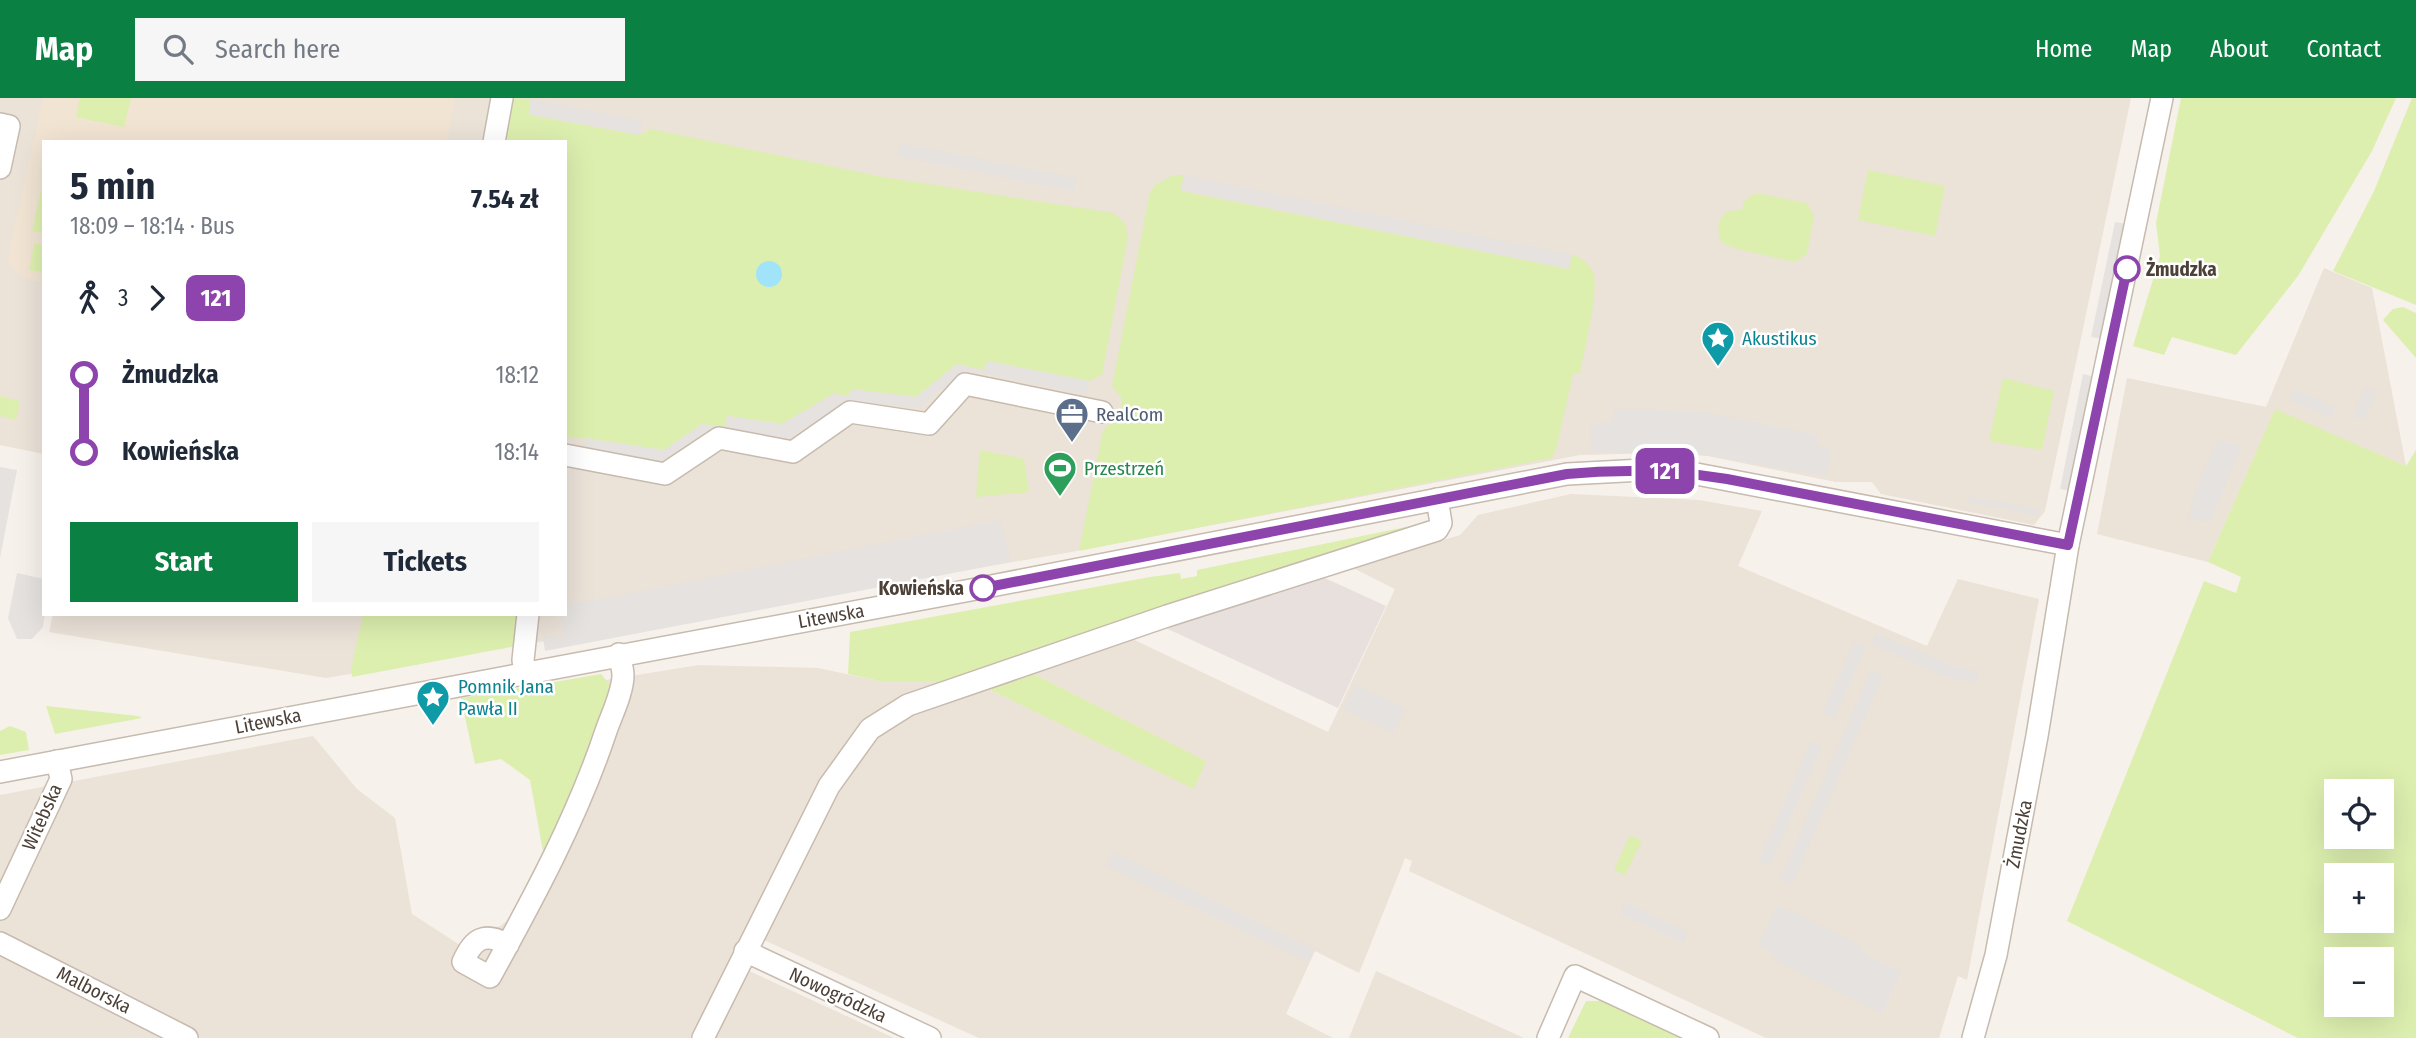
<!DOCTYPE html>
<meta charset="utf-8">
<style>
:root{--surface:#fff;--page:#f6f6f7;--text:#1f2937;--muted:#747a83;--accent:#0b8043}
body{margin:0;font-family:"Fira Sans Condensed",sans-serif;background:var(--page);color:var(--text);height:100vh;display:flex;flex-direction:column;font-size:26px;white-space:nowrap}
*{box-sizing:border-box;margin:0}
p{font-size:23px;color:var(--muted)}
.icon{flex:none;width:38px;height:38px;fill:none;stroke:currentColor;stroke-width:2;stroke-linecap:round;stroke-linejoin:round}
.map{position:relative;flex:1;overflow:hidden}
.details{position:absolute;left:42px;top:42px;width:525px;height:476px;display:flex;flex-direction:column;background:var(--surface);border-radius:0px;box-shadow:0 7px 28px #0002}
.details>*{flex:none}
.badge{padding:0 14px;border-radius:10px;font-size:24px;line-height:46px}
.controls{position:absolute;left:2324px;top:681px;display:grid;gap:14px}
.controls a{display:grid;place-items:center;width:70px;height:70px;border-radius:0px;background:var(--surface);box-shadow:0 7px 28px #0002;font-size:35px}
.map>.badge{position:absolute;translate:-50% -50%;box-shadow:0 0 0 4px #fff}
.legs{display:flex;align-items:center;gap:10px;height:77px;padding:0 28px;font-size:23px}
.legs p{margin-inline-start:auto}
.summary{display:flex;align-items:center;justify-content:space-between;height:119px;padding:0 28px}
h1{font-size:38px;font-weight:700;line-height:52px}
.action{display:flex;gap:14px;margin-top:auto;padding:14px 28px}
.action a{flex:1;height:80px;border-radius:0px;background:var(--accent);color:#fff;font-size:28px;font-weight:700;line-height:80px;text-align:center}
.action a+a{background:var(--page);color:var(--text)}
ul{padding:0 28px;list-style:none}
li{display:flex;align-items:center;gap:24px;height:77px;font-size:26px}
li i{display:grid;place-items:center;width:10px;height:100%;margin:0 9px;background:currentColor}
li i::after{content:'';width:18px;height:18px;margin:-9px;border:5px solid;border-radius:50%;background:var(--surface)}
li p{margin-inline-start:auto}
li:first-child i{background:linear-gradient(#0000 50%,currentColor 0)}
li:last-child i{background:linear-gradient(currentColor 50%,#0000 0)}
header{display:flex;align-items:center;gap:42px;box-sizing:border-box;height:98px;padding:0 35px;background:var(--accent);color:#fff}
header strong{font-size:33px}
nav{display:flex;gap:38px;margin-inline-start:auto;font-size:24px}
.search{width:490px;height:63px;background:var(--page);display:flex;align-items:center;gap:18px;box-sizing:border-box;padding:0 24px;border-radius:0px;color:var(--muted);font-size:26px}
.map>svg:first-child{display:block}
.residential{fill:#ebe2d8}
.industrial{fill:#e7e0dc}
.education{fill:#f1e4d3}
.green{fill:#ddefaf;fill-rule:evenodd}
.parking{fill:#e5e2df}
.water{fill:#a1e4f9}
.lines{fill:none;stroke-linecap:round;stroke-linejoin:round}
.minor-casing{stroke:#c7baae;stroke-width:24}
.minor{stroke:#fff;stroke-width:21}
.line-1-casing{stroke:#fff;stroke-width:16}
.line-1{stroke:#8e44ad;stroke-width:10}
.stop-1-dot{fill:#fff;stroke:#8e44ad;stroke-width:3.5}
.labels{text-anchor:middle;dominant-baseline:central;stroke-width:5;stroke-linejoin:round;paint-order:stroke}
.stop-label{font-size:19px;font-weight:bold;fill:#4c4037;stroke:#fff;text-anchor:start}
.culture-label{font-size:19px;fill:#0d838f;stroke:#fff;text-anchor:start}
.service-label{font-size:19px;fill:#4e5e75;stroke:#fff;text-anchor:start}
.leisure-label{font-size:19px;fill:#27864d;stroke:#fff;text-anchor:start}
.street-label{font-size:19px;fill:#4c4037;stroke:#fff}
</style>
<header>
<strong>Map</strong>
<div class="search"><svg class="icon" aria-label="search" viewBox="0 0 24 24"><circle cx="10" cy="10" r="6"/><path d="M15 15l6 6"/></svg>Search here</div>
<nav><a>Home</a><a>Map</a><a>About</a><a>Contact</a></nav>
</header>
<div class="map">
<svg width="2416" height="940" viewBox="0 0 2416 940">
<rect width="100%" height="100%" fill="#f7f1eb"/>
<g class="residential">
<path d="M0,0H2131L2045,413L2034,427L1881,396L1872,384H1836L1708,358L1656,355L1580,357L1066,455L326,580L49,534L53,516H565V44H44V356L0,347Z"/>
<path d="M2324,170L2372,190L2406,368L2275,312L2208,464L2097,436L2127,280L2266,309Z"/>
<path d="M1571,396L1699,402L1762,413L1738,468L1927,548L1958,481L2039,501L1967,882L1958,878L1939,940H1766L1409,773L1412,763L1405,760L1359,875L1315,853L1286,916L1333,940H979L764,842L792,788L787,785L817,725L873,634L932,604L980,587L1194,690L1205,663L1030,574L1126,538L1328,634L1395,491L1353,470L1460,437L1478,417Z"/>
<path d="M699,567L818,570L879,583H942L944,586L827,674L691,940H0V697L313,638L357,691L395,720L412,816L460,847L471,836L500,828L511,820L549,752L611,589L606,582Z"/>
<path d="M747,872L894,940H714Z"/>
<path d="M1376,873L1524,940H1349Z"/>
</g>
<path class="industrial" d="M1314,475L1386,508L1338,610L1157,526Z"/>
<path class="education" d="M43,0H455L447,44H44V185L23,180L7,164Z"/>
<g class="green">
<path d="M80,0H131L124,29L76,19Z"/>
<path d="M511,0L531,1L529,17L640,37L651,31L883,79L1113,115L1125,125L1128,138L1102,277L1089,283L987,263L985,272L957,267L916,299L851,291L850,298L833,296L782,326L728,318L726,329L702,326L664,352L565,338V44H502Z"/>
<path d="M2181,0H2396L2372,53L2298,178L2236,257L2172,239L2164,257L2133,248L2160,158L2156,125Z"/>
<path d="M2412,0H2416V207L2333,173L2374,93Z"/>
<path d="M1868,72L1945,88L1935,138L1858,122Z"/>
<path d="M1174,77H1184L1181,93L1569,171L1572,157C1583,160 1592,167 1594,178C1598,199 1584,253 1580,276H1573L1556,352L1551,360L1079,453L1103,332L1121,315L1122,301L1112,288L1150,94L1156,86Z"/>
<path d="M44,78V135L32,133Z"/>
<path d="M1756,95L1807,105L1814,117L1807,156L1795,164L1737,151L1722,145C1716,131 1717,124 1727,113L1742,112L1744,103Z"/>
<path d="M34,145L44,147V175L29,172Z"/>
<path d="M2403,209L2416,215V260L2383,222L2393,211Z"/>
<path d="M2003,280L2054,293L2042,352L1989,343Z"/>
<path d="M0,298L20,303L16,322L0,318Z"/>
<path d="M2275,311L2406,368L2416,352V940H2298L2067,823L2204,483L2236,495L2241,479L2208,464ZM2336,693H2382V738H2336ZM2336,777H2382V822H2336ZM2336,861H2382V906H2336Z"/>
<path d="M980,352L1024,361L1029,394L976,399Z"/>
<path d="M1420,426L944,586L942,583H879L848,576L850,534L1150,479L1180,475L1181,481L1197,478V472Z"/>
<path d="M363,516H520L516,548L352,579L351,571Z"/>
<path d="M1030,574L1206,663L1194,691L980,587Z"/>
<path d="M601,576L611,588L580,685L544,759L530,682L501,661L475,666L461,600Z"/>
<path d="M46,608L138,618L142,620L55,636Z"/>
<path d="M10,628L26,634L29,652L0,657V633Z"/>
<path d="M1630,737L1642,743L1625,777L1614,772Z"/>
<path d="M1601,900L1686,940H1568L1586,903H1598Z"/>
</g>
<g class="parking">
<path d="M531,1L642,23L640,37L529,16Z"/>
<path d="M900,45L1075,80L1073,93L897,58Z"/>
<path d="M1184,77L1572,157L1569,171L1181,92Z"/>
<path d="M2115,124L2126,126L2103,241L2091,239Z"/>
<path d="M987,263L1089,283L1086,296L966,272L918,310L850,302L788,340L713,329L664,364L584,351L586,340L664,352L702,326L725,329L727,318L782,326L833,296L849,298L851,291L916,299L957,266L984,272Z"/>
<path d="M2083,276L2095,279L2071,393L2060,391Z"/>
<path d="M2365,289L2376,294L2364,322L2353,318Z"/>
<path d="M2294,291L2336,309L2331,320L2289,302Z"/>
<path d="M1614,311L1696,313L1818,337L1816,348L1831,352L1827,378L1693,355L1592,354L1590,326L1614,324Z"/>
<path d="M2218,342L2242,348L2209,424L2189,420L2195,394Z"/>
<path d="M0,369L17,372L0,460Z"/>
<path d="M1969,398L2040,411L2039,418L1967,404Z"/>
<path d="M1000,422L1011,464L545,553L543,540L564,536L560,516H565V508Z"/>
<path d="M17,475L44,481L45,516L43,529L32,541H17L8,520Z"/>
<path d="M1876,535L1948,566L1979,574L1977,585L1945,579L1871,546Z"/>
<path d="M1854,544L1866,548L1834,621L1822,615Z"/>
<path d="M1871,572L1883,578L1792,786L1780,782Z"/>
<path d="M1355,586L1406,611L1394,635L1343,611Z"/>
<path d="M1811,643L1822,648L1770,767L1759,762Z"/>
<path d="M1113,754L1314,851L1308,864L1106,768Z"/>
<path d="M1625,804L1688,834L1683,845L1620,816Z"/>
<path d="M1777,807L1857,845L1866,857L1901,874L1882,915L1778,864L1769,852L1758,847Z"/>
</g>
<circle class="water" cx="769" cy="176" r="13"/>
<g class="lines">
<defs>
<g id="minor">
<path d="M0,26L9,28L0,70"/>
<path d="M494,44L502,0"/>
<path d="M565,357L665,376L719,340L793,354L850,314L929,326L965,286L1102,314"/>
<path d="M525,574L523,562L528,516"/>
<path d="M0,674L976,491L1567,376L1643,372L1686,374L2068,447L2162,0"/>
<path d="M0,811L61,681L57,663"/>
<path d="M0,845L187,940"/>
<path d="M508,847C484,833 473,841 463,864L490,879C534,799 577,720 606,633C612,616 623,594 623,577C623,570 620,563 619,556"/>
<path d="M745,853L930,940"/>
<path d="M703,940L829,688L870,631L908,607L1167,518L1437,432L1441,425L1437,401"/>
<path d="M1548,940L1575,878L1708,940"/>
<path d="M1973,940L1996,857L2037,638L2068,447"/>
</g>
</defs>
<use href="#minor" class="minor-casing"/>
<use href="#minor" class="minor"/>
</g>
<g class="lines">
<defs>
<path id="line-1" d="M983,490L1567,376C1621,371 1673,372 1727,381L2068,447L2127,171"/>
</defs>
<use href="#line-1" class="line-1-casing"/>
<use href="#line-1" class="line-1"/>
</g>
<defs>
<symbol id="sight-pin" viewBox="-11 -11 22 30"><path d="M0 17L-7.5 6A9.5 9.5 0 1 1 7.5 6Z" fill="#0f9aa8" stroke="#fff"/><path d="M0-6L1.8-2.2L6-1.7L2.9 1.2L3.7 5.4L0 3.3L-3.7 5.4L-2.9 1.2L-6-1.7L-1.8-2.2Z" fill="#fff"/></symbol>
<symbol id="office-pin" viewBox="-11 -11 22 30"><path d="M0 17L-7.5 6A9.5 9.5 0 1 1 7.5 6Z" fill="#5c6f8a" stroke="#fff"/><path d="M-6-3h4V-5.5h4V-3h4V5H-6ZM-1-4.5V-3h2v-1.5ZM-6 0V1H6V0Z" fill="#fff"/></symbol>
<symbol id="stadium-pin" viewBox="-11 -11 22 30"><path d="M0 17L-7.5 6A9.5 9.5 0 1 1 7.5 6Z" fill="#2e9e5b" stroke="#fff"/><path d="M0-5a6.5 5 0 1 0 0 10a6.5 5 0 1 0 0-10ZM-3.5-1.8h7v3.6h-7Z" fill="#fff"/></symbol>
</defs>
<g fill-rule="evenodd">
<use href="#sight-pin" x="1699" y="221" width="38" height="52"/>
<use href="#office-pin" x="1053" y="297" width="38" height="52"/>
<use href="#stadium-pin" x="1041" y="351" width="38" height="52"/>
<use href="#sight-pin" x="414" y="580" width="38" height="52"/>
</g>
<g class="stop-1-dot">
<circle cx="2127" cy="171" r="12"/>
<circle cx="983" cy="490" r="12"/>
</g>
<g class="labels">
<g class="stop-label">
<text x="2146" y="171">Żmudzka</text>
<text x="964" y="490" text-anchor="end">Kowieńska</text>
</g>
<g class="culture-label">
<text x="1742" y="240">Akustikus</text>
<text x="458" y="588">Pomnik Jana<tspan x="458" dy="22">Pawła II</tspan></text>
</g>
<g class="service-label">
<text x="1096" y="316">RealCom</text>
</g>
<g class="leisure-label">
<text x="1084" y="370">Przestrzeń</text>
</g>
<g class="street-label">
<text transform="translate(831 518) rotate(-10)">Litewska</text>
<text transform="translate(268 623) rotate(-11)">Litewska</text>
<text transform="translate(42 719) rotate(-66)">Witebska</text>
<text transform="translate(2019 736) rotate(-79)">Żmudzka</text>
<text transform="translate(94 892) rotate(27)">Malborska</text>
<text transform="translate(838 897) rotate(25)">Nowogródzka</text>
</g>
</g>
</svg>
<div class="controls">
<a><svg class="icon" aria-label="locate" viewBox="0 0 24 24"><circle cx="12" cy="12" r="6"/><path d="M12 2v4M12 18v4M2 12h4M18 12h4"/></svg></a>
<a>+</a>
<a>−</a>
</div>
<b class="badge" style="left:1665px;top:373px;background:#8e44ad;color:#fff">121</b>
<section class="details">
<div class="summary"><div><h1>5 min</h1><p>18:09 – 18:14 · Bus</p></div><b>7.54 zł</b></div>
<div class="legs"><svg class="icon" aria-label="walk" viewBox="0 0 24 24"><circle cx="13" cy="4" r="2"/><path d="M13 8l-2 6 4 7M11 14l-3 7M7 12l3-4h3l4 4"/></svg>3<svg class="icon" aria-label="forward" viewBox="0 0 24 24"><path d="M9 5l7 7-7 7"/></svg><b class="badge" style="background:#8e44ad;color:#fff">121</b></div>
<ul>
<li><i style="color:#8e44ad"></i><b>Żmudzka</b><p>18:12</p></li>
<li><i style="color:#8e44ad"></i><b>Kowieńska</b><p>18:14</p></li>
</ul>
<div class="action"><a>Start</a><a>Tickets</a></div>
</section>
</div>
